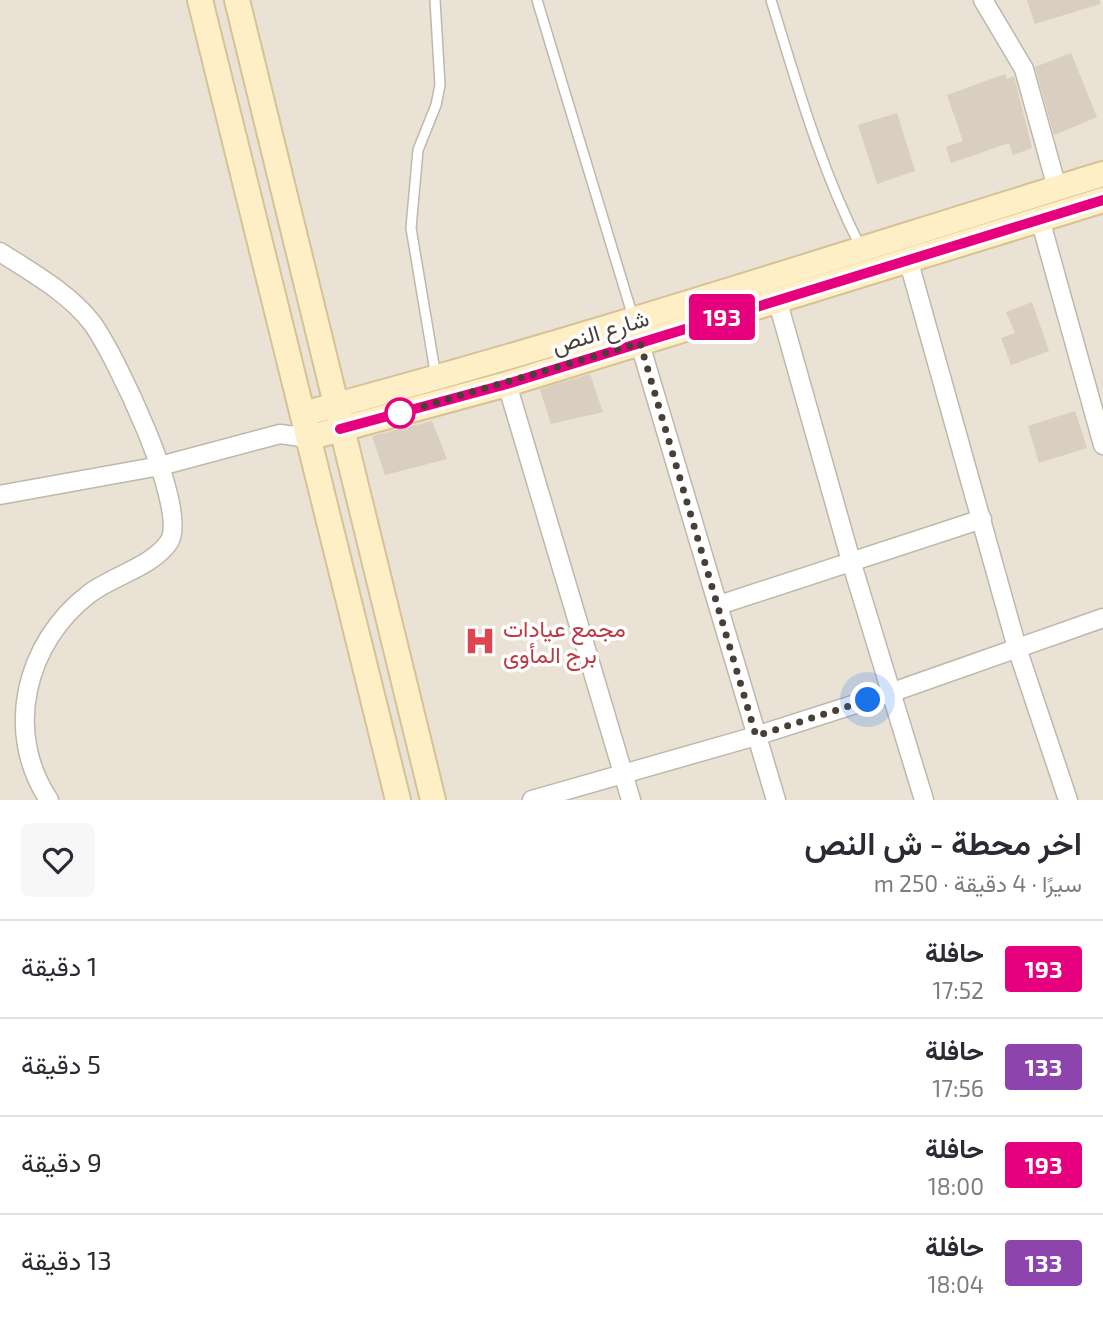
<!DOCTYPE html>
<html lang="ar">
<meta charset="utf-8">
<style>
:root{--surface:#fff;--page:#f7f7f7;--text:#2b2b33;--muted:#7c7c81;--line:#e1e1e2}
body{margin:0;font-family:"Exo 2",Vazirmatn,sans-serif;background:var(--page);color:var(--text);direction:rtl;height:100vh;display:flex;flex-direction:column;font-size:26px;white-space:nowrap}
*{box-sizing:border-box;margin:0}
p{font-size:23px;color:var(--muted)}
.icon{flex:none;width:38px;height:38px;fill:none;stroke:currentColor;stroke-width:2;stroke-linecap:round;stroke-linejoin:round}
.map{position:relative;height:800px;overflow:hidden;direction:ltr}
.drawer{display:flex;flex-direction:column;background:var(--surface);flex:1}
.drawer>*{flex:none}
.badge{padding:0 14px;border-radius:5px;font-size:24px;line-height:46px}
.you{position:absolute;width:35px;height:35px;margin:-18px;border:5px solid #fff;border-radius:50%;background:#1a73e8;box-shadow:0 0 0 10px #1a73e833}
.map>.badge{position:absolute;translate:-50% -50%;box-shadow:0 0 0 4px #fff}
.round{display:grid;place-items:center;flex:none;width:74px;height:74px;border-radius:10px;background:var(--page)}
.overview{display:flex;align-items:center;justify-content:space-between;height:119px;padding:0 21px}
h1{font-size:33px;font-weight:600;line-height:52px}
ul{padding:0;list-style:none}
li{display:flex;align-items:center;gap:21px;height:98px;padding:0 21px;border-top:2px solid var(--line)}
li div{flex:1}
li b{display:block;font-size:26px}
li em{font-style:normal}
li .badge{min-width:77px;font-weight:700;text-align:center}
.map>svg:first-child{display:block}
.residential{fill:#e9e2d5}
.building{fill:#d9cec0}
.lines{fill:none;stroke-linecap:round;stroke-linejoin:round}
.lane-casing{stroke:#c0b7aa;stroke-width:12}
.street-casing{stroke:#c0b7aa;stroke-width:21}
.secondary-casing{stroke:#d6c296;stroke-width:28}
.lane{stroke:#fff;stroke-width:9}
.street{stroke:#fff;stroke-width:18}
.secondary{stroke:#ffefc7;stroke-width:24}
.line-casing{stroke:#fff;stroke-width:16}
.line{stroke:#e6007e;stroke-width:10}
.walk{stroke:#484036;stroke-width:7;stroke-dasharray:0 12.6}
.stop-dot{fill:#fff;stroke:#e6007e;stroke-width:3.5}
.labels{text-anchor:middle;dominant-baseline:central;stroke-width:7;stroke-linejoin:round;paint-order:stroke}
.street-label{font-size:23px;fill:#484036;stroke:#fff}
.health-label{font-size:23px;fill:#be3a42;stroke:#fff;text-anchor:start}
</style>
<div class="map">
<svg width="1103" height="800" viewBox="0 0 1103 800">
<rect width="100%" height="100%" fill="#f4f0e8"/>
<rect class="residential" x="0" y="0" width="1103" height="800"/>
<g class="building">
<path d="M1027,0H1100V4L1035,24Z"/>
<path d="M1071,53L1097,117L1054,135L1035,67Z"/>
<path d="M1005,74L1007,79L1014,76L1032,148L1013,155L1009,143L951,163L946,147L963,141L947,95Z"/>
<path d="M897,113L915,171L877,184L858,125Z"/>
<path d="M1032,302L1049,351L1011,365L1001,338L1015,333L1006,312Z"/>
<path d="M590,374L603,412L551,424L540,389Z"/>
<path d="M1075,411L1087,448L1039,463L1028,426Z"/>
<path d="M432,421L447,459L385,475L372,436Z"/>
</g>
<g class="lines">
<defs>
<g id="lane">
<path d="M435,0L440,85L436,105L418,150L411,228L436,377"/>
<path d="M537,0L633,317"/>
<path d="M771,0C797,84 820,167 860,246"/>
</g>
<g id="street">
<path d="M983,0L1024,69L1057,188"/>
<path d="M1040,219L1103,445"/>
<path d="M0,252C31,272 69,293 92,323C115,354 190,510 169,542C152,567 112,576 89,594C26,642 3,731 49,800"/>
<path d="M908,259L1017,648L1068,800"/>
<path d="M777,299L851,561L924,800"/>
<path d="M637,334L776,800"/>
<path d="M507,384L631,800"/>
<path d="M0,495L160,466L280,434L308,438"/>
<path d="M719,605L982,519"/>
<path d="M532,800L756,736L890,693L1103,618"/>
</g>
<g id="secondary">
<path d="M200,0L398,800"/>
<path d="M237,0L433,800"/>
<path d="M303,414C572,343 837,256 1103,174"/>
<path d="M308,438L507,384L1103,200"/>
</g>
</defs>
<use href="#lane" class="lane-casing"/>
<use href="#street" class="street-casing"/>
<use href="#secondary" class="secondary-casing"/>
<use href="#lane" class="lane"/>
<use href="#street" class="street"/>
<use href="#secondary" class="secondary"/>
</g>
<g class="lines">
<defs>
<path id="line" d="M340,429L507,384L1103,200"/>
</defs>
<use href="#line" class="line-casing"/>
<use href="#line" class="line"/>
<path class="walk" d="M400,413L640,343L756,736L868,700"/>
</g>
<defs>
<symbol id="hospital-bare" viewBox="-9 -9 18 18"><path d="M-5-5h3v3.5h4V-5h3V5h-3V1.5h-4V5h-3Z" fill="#e0444e" stroke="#fff" stroke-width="2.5" paint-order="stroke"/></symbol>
</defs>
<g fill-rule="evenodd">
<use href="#hospital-bare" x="458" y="619" width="44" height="44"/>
</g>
<circle class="stop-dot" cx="400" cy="413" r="14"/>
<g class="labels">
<g class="street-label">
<text transform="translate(600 331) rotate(-17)">شارع النص</text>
</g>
<g class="health-label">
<text x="503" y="628">مجمع عيادات<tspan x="503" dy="26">برج المأوى</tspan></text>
</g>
</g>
</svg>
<div class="you" style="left:868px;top:700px"></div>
<b class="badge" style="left:722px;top:317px;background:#e6007e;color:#fff">193</b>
</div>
<section class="drawer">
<div class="overview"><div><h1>اخر محطة - ش النص</h1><p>سيرًا · 4 دقيقة · 250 m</p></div><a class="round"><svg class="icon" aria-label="heart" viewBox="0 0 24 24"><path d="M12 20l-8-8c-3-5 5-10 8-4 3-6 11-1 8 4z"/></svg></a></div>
<ul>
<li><span class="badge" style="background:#e6007e;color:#fff">193</span><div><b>حافلة</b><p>17:52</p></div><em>1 دقيقة</em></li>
<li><span class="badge" style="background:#8e44ad;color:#fff">133</span><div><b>حافلة</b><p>17:56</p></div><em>5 دقيقة</em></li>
<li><span class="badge" style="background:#e6007e;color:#fff">193</span><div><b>حافلة</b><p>18:00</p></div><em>9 دقيقة</em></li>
<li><span class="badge" style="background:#8e44ad;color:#fff">133</span><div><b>حافلة</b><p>18:04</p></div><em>13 دقيقة</em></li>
</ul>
</section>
